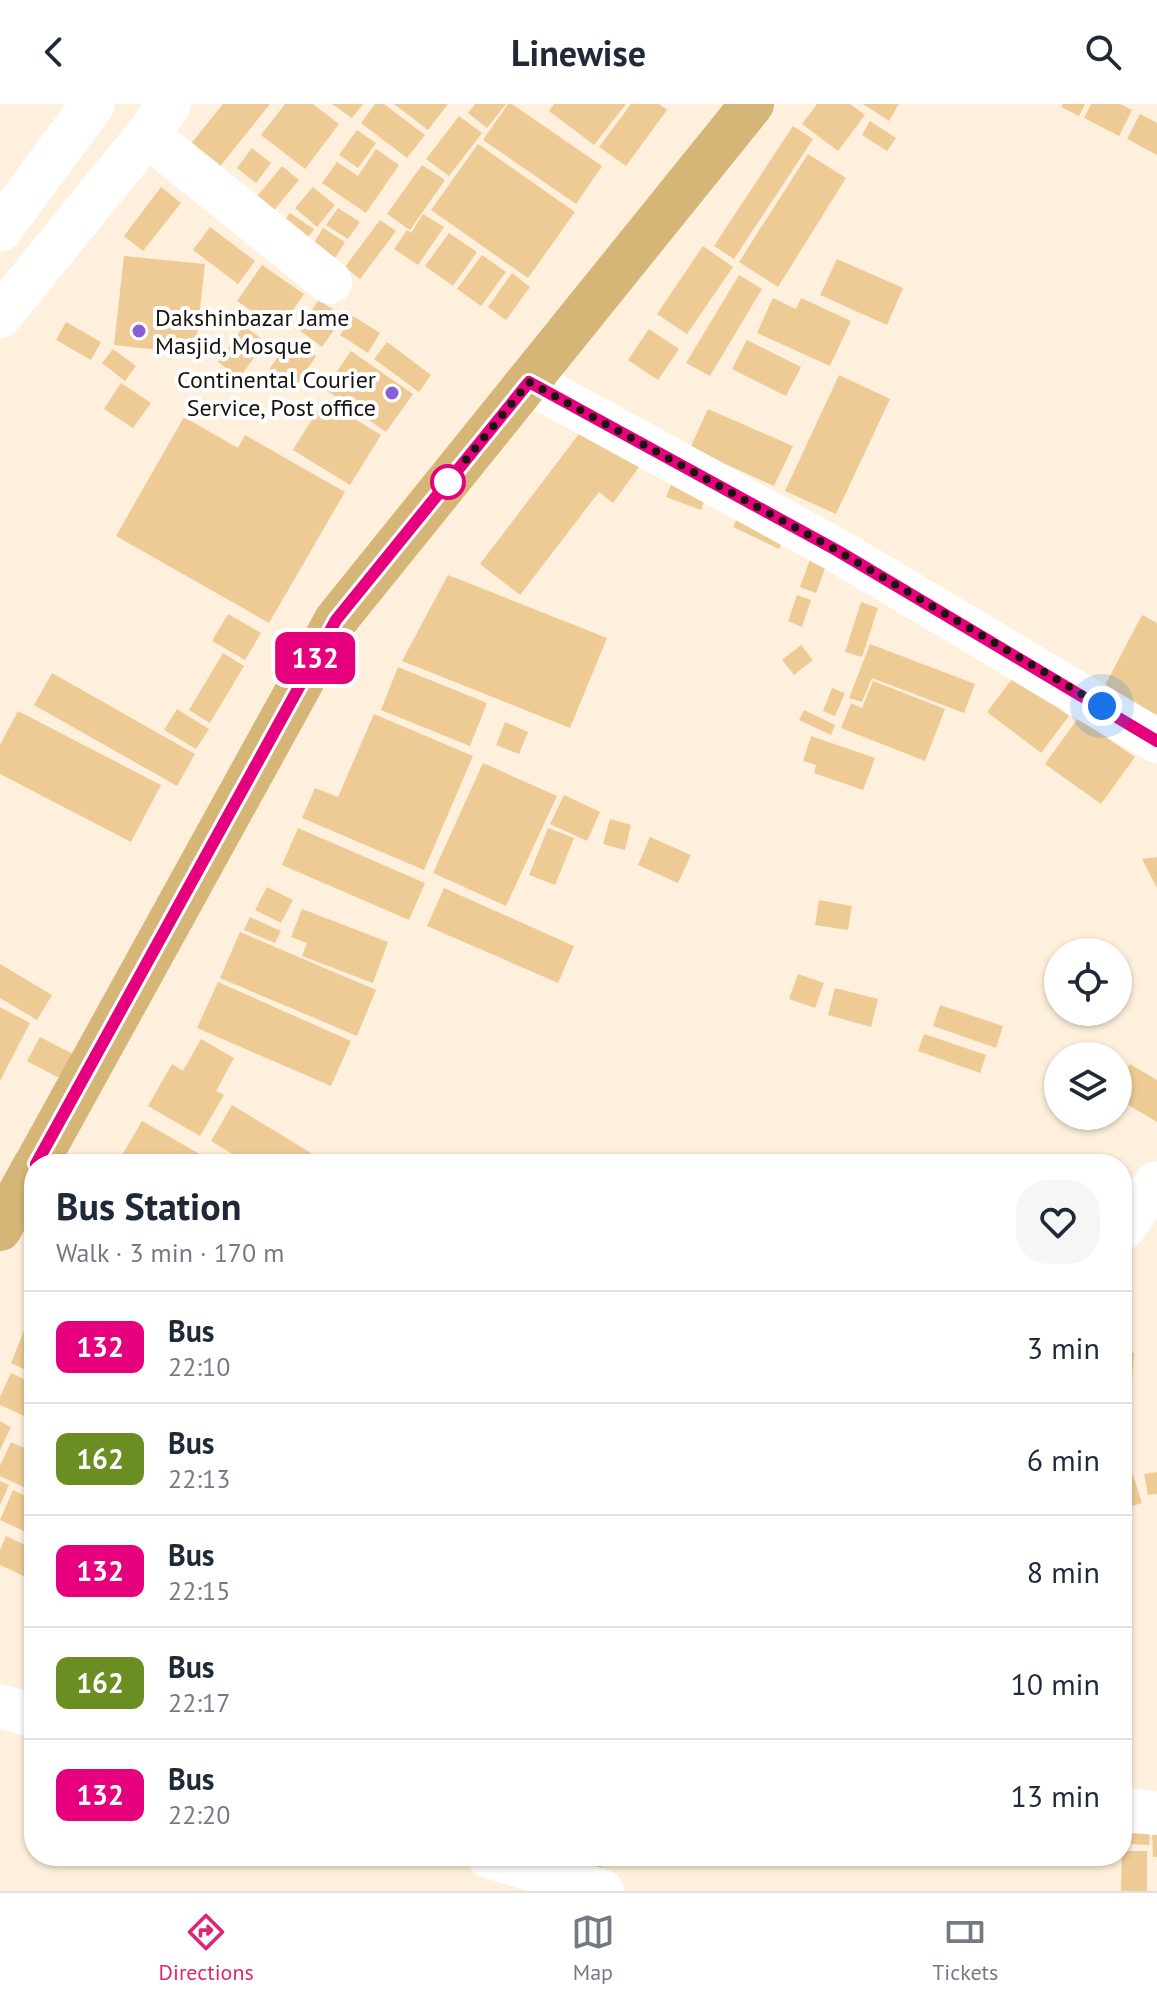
<!DOCTYPE html>
<meta charset="utf-8">
<style>
:root{--surface:#fff;--page:#f6f6f7;--text:#1f2937;--muted:#747a83;--line:#e0e1e3;--accent:#db2777}
body{margin:0;font-family:"PT Sans",sans-serif;background:var(--page);color:var(--text);height:100vh;display:flex;flex-direction:column;font-size:30px;white-space:nowrap}
*{box-sizing:border-box;margin:0}
p{font-size:26px;color:var(--muted)}
.icon{flex:none;width:44px;height:44px;fill:none;stroke:currentColor;stroke-width:2;stroke-linecap:round;stroke-linejoin:round}
.map{position:relative;flex:1;overflow:hidden}
.panel{position:absolute;left:24px;top:1050px;width:1108px;height:712px;display:flex;flex-direction:column;background:var(--surface);border-radius:32px;box-shadow:0 2px 6px #0004}
.panel>*{flex:none}
.badge{padding:0 16px;border-radius:12px;font-size:28px;line-height:52px}
.controls{position:absolute;left:1044px;top:834px;display:grid;gap:16px}
.controls a{display:grid;place-items:center;width:88px;height:88px;border-radius:50%;background:var(--surface);box-shadow:0 2px 6px #0004;font-size:40px}
.you{position:absolute;width:40px;height:40px;margin:-20px;border:6px solid #fff;border-radius:50%;background:#1a73e8;box-shadow:0 0 0 12px #1a73e833}
.map>.badge{position:absolute;translate:-50% -50%;box-shadow:0 0 0 4px #fff}
.round{display:grid;place-items:center;flex:none;width:84px;height:84px;border-radius:32px;background:var(--page)}
.overview{display:flex;align-items:center;justify-content:space-between;height:136px;padding:0 32px}
h1{font-size:38px;font-weight:600;line-height:60px}
ul{padding:0;list-style:none}
li{display:flex;align-items:center;gap:24px;height:112px;padding:0 32px;border-top:2px solid var(--line)}
li div{flex:1}
li b{display:block;font-size:30px}
li em{font-style:normal}
li .badge{min-width:88px;font-weight:700;text-align:center}
header{display:flex;justify-content:space-between;align-items:center;height:104px;padding:0 32px;background:var(--surface);font-size:36px;font-weight:600}
.menu{display:flex;justify-content:space-around;align-items:center;height:112px;border-top:2px solid var(--line);background:var(--surface);font-size:22px;color:var(--muted)}
.menu a{display:grid;justify-items:center;gap:4px}
.menu .active{color:var(--accent)}
.map>svg:first-child{display:block}
.building{fill:#eecb95}
.lines{fill:none;stroke-linecap:round;stroke-linejoin:round}
.minor{stroke:#fff;stroke-width:44}
.major{stroke:#d6b677;stroke-width:44}
.line-casing{stroke:#fff;stroke-width:18}
.line{stroke:#e6007e;stroke-width:12}
.walk{stroke:#19150e;stroke-width:8;stroke-dasharray:0 14.4}
.poi-dot{fill:#885ed8;stroke:#fff;stroke-width:3}
.stop-dot{fill:#fff;stroke:#e6007e;stroke-width:4}
.labels{text-anchor:middle;dominant-baseline:central;stroke-width:8;stroke-linejoin:round;paint-order:stroke}
.poi-label{font-size:24px;fill:#19150e;stroke:#fff;text-anchor:start}
</style>
<header><svg class="icon" aria-label="back" viewBox="0 0 24 24"><path d="M15 5l-7 7 7 7"/></svg>Linewise<svg class="icon" aria-label="search" viewBox="0 0 24 24"><circle cx="10" cy="10" r="6"/><path d="M15 15l6 6"/></svg></header>
<div class="map">
<svg width="1157" height="1787" viewBox="0 0 1157 1787">
<rect width="100%" height="100%" fill="#fef0dc"/>
<g class="building">
<path d="M223,0H270L210,75L181,52Z"/>
<path d="M285,0H313L339,20L305,65L261,31Z"/>
<path d="M332,0H363L352,14Z"/>
<path d="M375,0H384L425,31L407,54L361,19Z"/>
<path d="M394,0H448L428,26Z"/>
<path d="M475,0H506L487,24L468,9Z"/>
<path d="M508,0H512L602,62L576,100L483,36Z"/>
<path d="M554,0H626L594,41L549,7Z"/>
<path d="M631,0H659L667,6L626,62L599,43Z"/>
<path d="M817,0H850L865,11L838,47L802,20Z"/>
<path d="M863,0H899L889,17Z"/>
<path d="M1063,0H1085L1079,12L1061,3Z"/>
<path d="M1091,0H1120L1132,6L1119,32L1084,14Z"/>
<path d="M1140,10L1157,19V51L1127,35Z"/>
<path d="M459,12L482,29L449,72L426,55Z"/>
<path d="M870,17L896,34L887,47L862,31Z"/>
<path d="M793,22L813,35L734,155L714,142Z"/>
<path d="M357,26L376,39L358,64L339,51Z"/>
<path d="M478,40L575,108L528,174L431,106Z"/>
<path d="M252,44L271,59L256,79L237,64Z"/>
<path d="M376,45L399,61L366,109L322,79L337,58L358,72Z"/>
<path d="M808,50L846,74L778,183L739,158Z"/>
<path d="M422,61L445,76L410,126L387,110Z"/>
<path d="M282,62L299,76L266,116L249,102Z"/>
<path d="M161,83L181,99L143,147L124,132Z"/>
<path d="M313,83L335,101L317,123L295,104Z"/>
<path d="M338,104L360,118L348,135L326,121Z"/>
<path d="M290,109L314,125L302,142L279,125Z"/>
<path d="M423,110L444,123L418,161L394,145L407,126L411,129Z"/>
<path d="M380,116L396,127L360,175L345,163Z"/>
<path d="M210,123L255,157L238,180L193,146Z"/>
<path d="M323,124L345,138L330,162L308,148Z"/>
<path d="M449,129L477,148L453,182L425,162Z"/>
<path d="M703,142L733,163L687,230L657,210Z"/>
<path d="M482,151L506,168L481,202L457,185Z"/>
<path d="M124,152L205,160L195,250L114,241Z"/>
<path d="M837,155L903,184L887,221L820,191Z"/>
<path d="M262,161L304,190L279,226L237,197Z"/>
<path d="M512,169L530,183L506,216L488,203Z"/>
<path d="M739,171L762,185L710,272L686,259Z"/>
<path d="M773,194L796,205L801,194L851,217L830,262L757,229Z"/>
<path d="M319,196L343,213L322,243L298,225Z"/>
<path d="M353,212L380,229L368,249L340,231Z"/>
<path d="M66,218L101,238L91,256L56,236Z"/>
<path d="M244,222L266,238L239,274L218,258Z"/>
<path d="M649,225L679,245L658,276L628,256Z"/>
<path d="M289,235L316,252L294,286L267,269Z"/>
<path d="M747,236L801,263L786,292L732,265Z"/>
<path d="M387,238L431,271L419,288L374,255Z"/>
<path d="M113,245L136,262L125,277L102,259Z"/>
<path d="M351,247L413,290L386,328L325,285Z"/>
<path d="M839,271L890,295L836,410L785,387Z"/>
<path d="M121,279L151,299L133,324L104,305Z"/>
<path d="M324,296L381,331L350,381L293,346Z"/>
<path d="M708,305L793,342L774,382L690,344Z"/>
<path d="M184,313L238,344L245,331L345,388L269,519L116,432Z"/>
<path d="M585,322L639,363L613,399L599,388L520,491L480,460Z"/>
<path d="M674,373L708,387L701,406L666,393Z"/>
<path d="M742,403L789,425L779,445L733,423Z"/>
<path d="M812,450L828,456L816,489L800,483Z"/>
<path d="M448,471L607,534L570,624L402,557Z"/>
<path d="M797,491L811,496L802,523L788,517Z"/>
<path d="M861,498L878,504L862,553L845,548Z"/>
<path d="M228,510L261,529L245,556L212,537Z"/>
<path d="M1142,511L1157,519V609L1155,614L1102,587Z"/>
<path d="M870,540L975,580L964,609L872,574L862,598L849,594Z"/>
<path d="M801,541L813,556L794,571L782,556Z"/>
<path d="M223,549L244,562L210,619L189,606Z"/>
<path d="M398,563L487,599L470,642L381,606Z"/>
<path d="M52,569L195,650L177,682L34,601Z"/>
<path d="M1015,571L1069,612L1041,649L987,608Z"/>
<path d="M873,577L945,605L925,657L841,624L851,599L862,604Z"/>
<path d="M832,584L845,589L835,612L823,607Z"/>
<path d="M177,605L209,625L196,645L164,626Z"/>
<path d="M804,606L835,621L831,631L799,616Z"/>
<path d="M18,607L161,681L131,738L0,670V641Z"/>
<path d="M374,610L473,652L424,766L302,714L315,684L338,693Z"/>
<path d="M1078,614L1135,653L1101,700L1045,660Z"/>
<path d="M505,618L528,628L519,650L496,641Z"/>
<path d="M811,632L875,654L863,686L814,669L816,661L803,657Z"/>
<path d="M483,659L557,692L506,802L433,769Z"/>
<path d="M564,691L600,708L587,737L550,720Z"/>
<path d="M610,715L631,721L625,746L603,740Z"/>
<path d="M298,724L425,779L409,816L282,761Z"/>
<path d="M548,724L574,734L555,781L529,771Z"/>
<path d="M650,733L691,751L678,779L638,761Z"/>
<path d="M1157,753V784L1142,755Z"/>
<path d="M267,783L293,796L281,819L255,806Z"/>
<path d="M444,784L574,842L558,879L427,822Z"/>
<path d="M819,796L852,802L848,826L815,821Z"/>
<path d="M302,805L388,838L373,879L302,852L307,839L291,833Z"/>
<path d="M250,813L281,827L275,839L244,826Z"/>
<path d="M240,828L376,886L357,932L220,874Z"/>
<path d="M0,860L52,891L37,916L0,894Z"/>
<path d="M798,870L824,879L815,904L789,895Z"/>
<path d="M218,878L351,937L331,982L197,924Z"/>
<path d="M835,884L878,895L871,923L828,911Z"/>
<path d="M940,901L1003,922L996,944L933,922Z"/>
<path d="M0,903L30,919L0,977Z"/>
<path d="M924,930L986,951L980,969L918,947Z"/>
<path d="M40,933L73,950L61,975L27,957Z"/>
<path d="M201,935L234,954L216,987L224,991L200,1032L148,1002L172,960L183,967Z"/>
<path d="M1130,960L1157,976V1018L1118,995V979Z"/>
<path d="M232,1001L311,1049L304,1060H249L211,1037Z"/>
<path d="M142,1017L217,1060H132L121,1053Z"/>
<path d="M32,1207L34,1208V1270L11,1259Z"/>
<path d="M1122,1248L1134,1249L1130,1305L1122,1304Z"/>
<path d="M11,1269L34,1280L33,1316L0,1301V1293Z"/>
<path d="M0,1317L11,1323L0,1346Z"/>
<path d="M11,1338L34,1348L31,1365L34,1366V1388L0,1372V1362Z"/>
<path d="M1157,1368V1390L1148,1391L1144,1370Z"/>
<path d="M1133,1371L1142,1399L1122,1405V1374Z"/>
<path d="M0,1377L9,1381L0,1401Z"/>
<path d="M13,1386L34,1396V1432L0,1416Z"/>
<path d="M6,1432L34,1445L32,1476L0,1461V1446Z"/>
<path d="M1151,1711L1149,1741L1131,1740L1132,1722Z"/>
<path d="M1157,1727V1753H1153L1152,1728Z"/>
<path d="M1122,1747H1147V1787H1121Z"/>
<path d="M559,1752H604L601,1766Z"/>
</g>
<g class="lines">
<g class="minor">
<path d="M147,31L330,178"/>
<path d="M0,126L93,0"/>
<path d="M0,212L147,31L169,0"/>
<path d="M529,278L838,447L1157,637"/>
<path d="M1122,1125L1157,1079"/>
<path d="M0,1602L34,1612"/>
<path d="M1122,1706L1157,1709"/>
<path d="M488,1752L602,1787"/>
</g>
<g class="major">
<path d="M36,1060L336,516L752,0"/>
<path d="M0,1125L34,1063"/>
</g>
</g>
<g class="lines">
<defs>
<path id="line" d="M36,1060L336,516L529,278L838,447L1157,637"/>
</defs>
<use href="#line" class="line-casing"/>
<use href="#line" class="line"/>
<path class="walk" d="M448,378L529,278L838,447L1102,602"/>
</g>
<g class="poi-dot">
<circle cx="139" cy="227" r="8"/>
<circle cx="392" cy="289" r="8"/>
</g>
<circle class="stop-dot" cx="448" cy="378" r="16"/>
<g class="labels">
<g class="poi-label">
<text x="155" y="213">Dakshinbazar Jame<tspan x="155" dy="28">Masjid, Mosque</tspan></text>
<text x="376" y="275" text-anchor="end">Continental Courier<tspan x="376" dy="28">Service, Post office</tspan></text>
</g>
</g>
</svg>
<div class="controls">
<a><svg class="icon" aria-label="locate" viewBox="0 0 24 24"><circle cx="12" cy="12" r="6"/><path d="M12 2v4M12 18v4M2 12h4M18 12h4"/></svg></a>
<a><svg class="icon" aria-label="layers" viewBox="0 0 24 24"><path d="M12 4l9 5-9 5-9-5zM3 14l9 5 9-5"/></svg></a>
</div>
<div class="you" style="left:1102px;top:602px"></div>
<b class="badge" style="left:315px;top:554px;background:#e6007e;color:#fff">132</b>
<section class="panel">
<div class="overview"><div><h1>Bus Station</h1><p>Walk · 3 min · 170 m</p></div><a class="round"><svg class="icon" aria-label="heart" viewBox="0 0 24 24"><path d="M12 20l-8-8c-3-5 5-10 8-4 3-6 11-1 8 4z"/></svg></a></div>
<ul>
<li><span class="badge" style="background:#e6007e;color:#fff">132</span><div><b>Bus</b><p>22:10</p></div><em>3 min</em></li>
<li><span class="badge" style="background:#6b8e23;color:#fff">162</span><div><b>Bus</b><p>22:13</p></div><em>6 min</em></li>
<li><span class="badge" style="background:#e6007e;color:#fff">132</span><div><b>Bus</b><p>22:15</p></div><em>8 min</em></li>
<li><span class="badge" style="background:#6b8e23;color:#fff">162</span><div><b>Bus</b><p>22:17</p></div><em>10 min</em></li>
<li><span class="badge" style="background:#e6007e;color:#fff">132</span><div><b>Bus</b><p>22:20</p></div><em>13 min</em></li>
</ul>
</section>
</div>
<nav class="menu">
<a class="active"><svg class="icon" aria-label="directions" viewBox="0 0 24 24"><path d="M12 3l9 9-9 9-9-9zM9 14v-3h6M13 9l2 2-2 2"/></svg>Directions</a>
<a><svg class="icon" aria-label="map" viewBox="0 0 24 24"><path d="M3 6l6-2 6 2 6-2v14l-6 2-6-2-6 2zM9 4v14M15 6v14"/></svg>Map</a>
<a><svg class="icon" aria-label="tickets" viewBox="0 0 24 24"><path d="M3 7h18v10H3zM15 7v10"/></svg>Tickets</a>
</nav>
